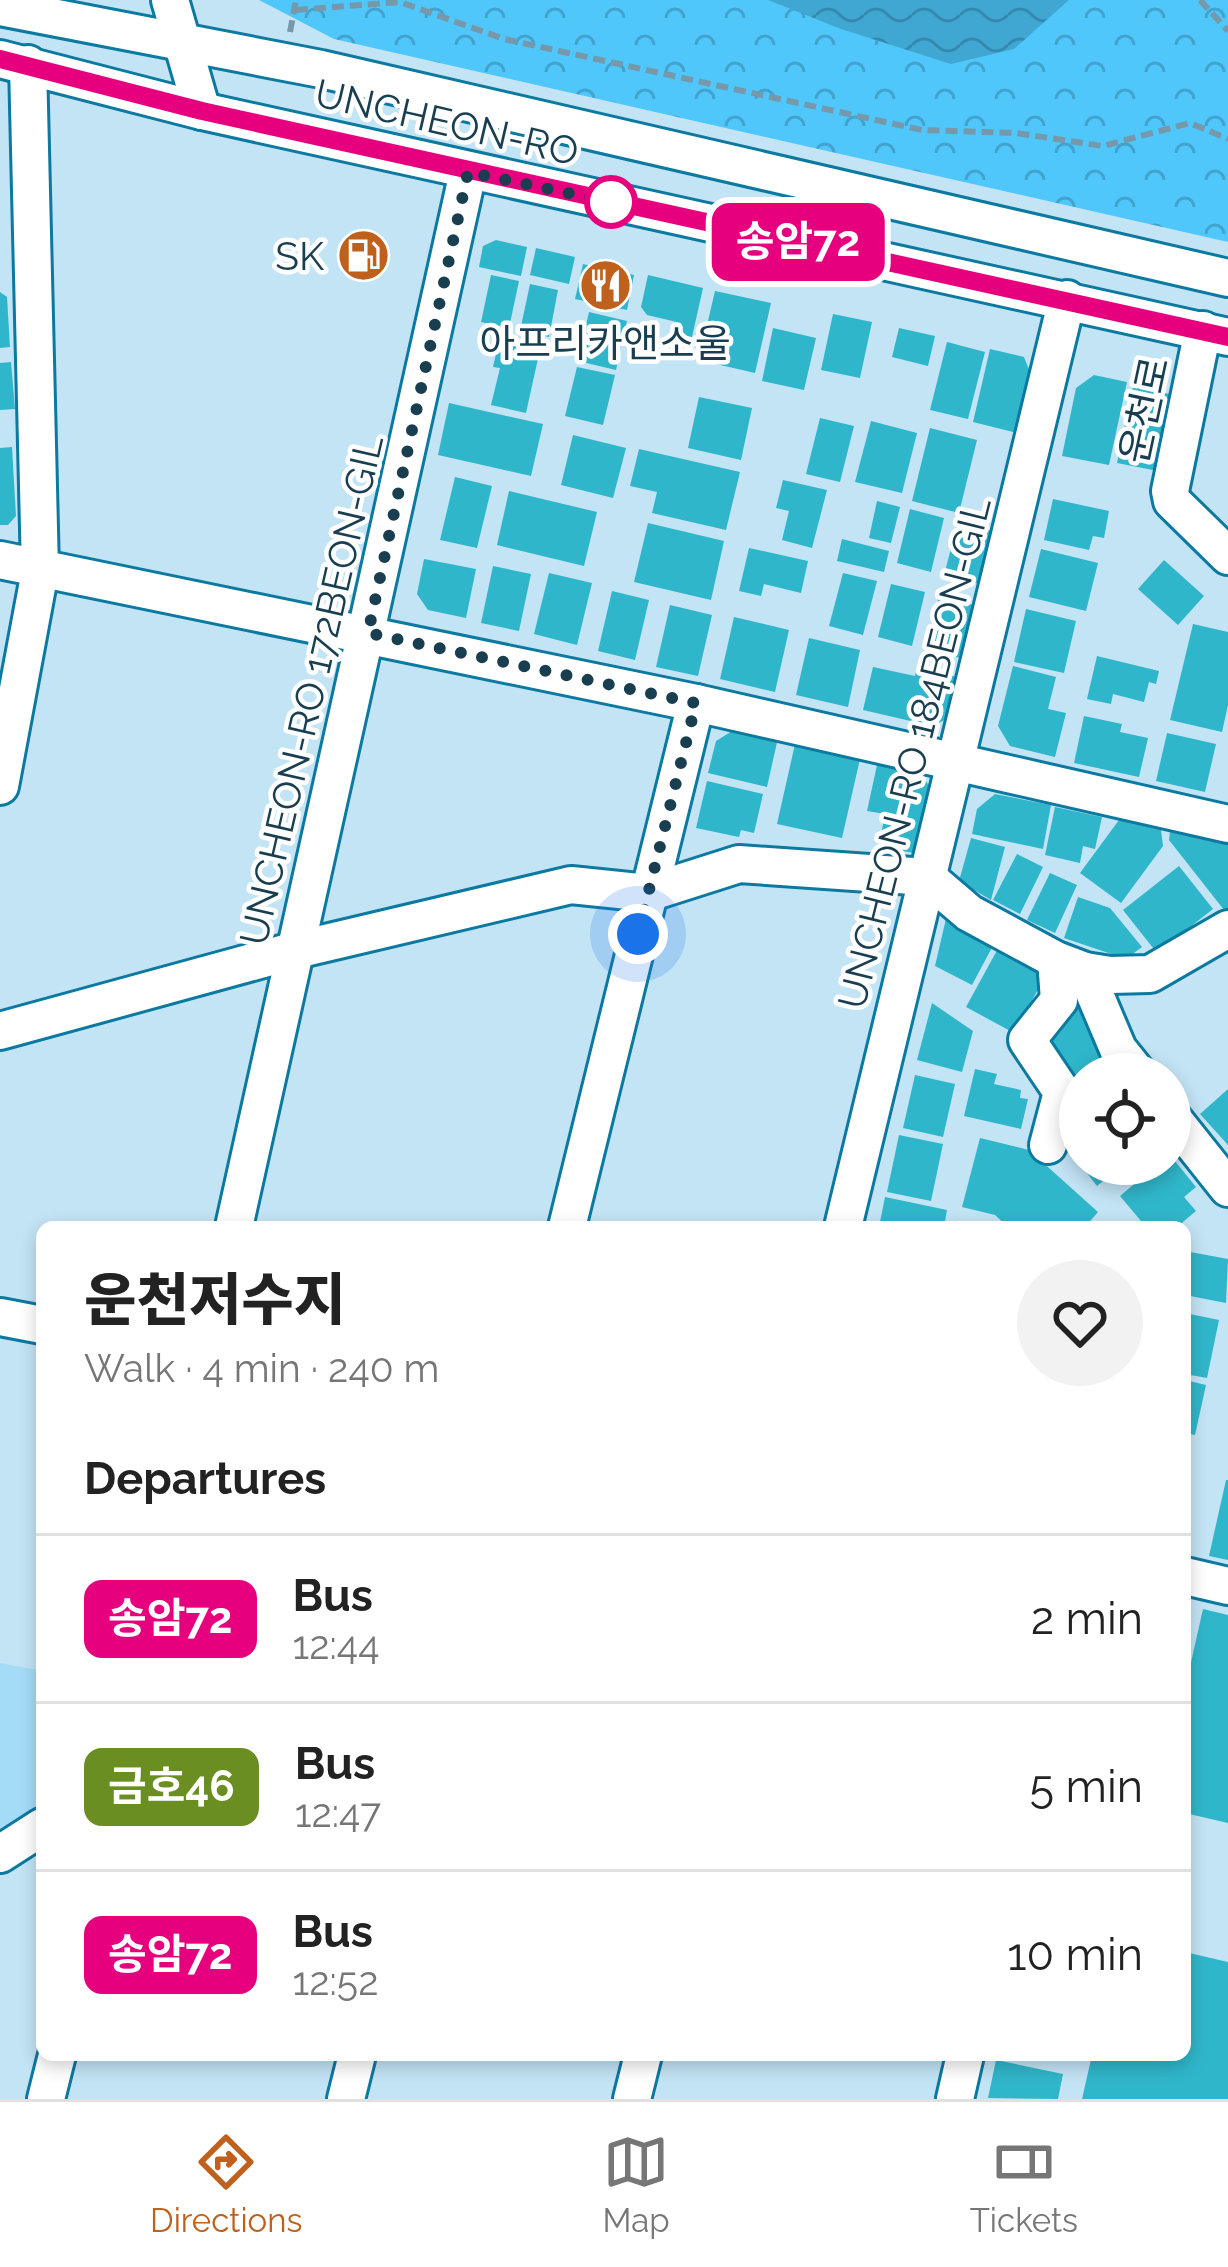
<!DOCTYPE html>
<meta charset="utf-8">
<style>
:root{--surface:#fff;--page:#f2f2f2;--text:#222;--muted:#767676;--line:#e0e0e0;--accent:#c0601d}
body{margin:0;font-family:Raleway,"Noto Sans KR",sans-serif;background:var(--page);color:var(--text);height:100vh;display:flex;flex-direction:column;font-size:45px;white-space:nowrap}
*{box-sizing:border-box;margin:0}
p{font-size:39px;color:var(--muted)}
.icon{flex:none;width:66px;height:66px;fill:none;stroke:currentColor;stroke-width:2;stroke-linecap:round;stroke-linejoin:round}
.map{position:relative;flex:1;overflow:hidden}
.side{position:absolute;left:36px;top:1221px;width:1155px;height:840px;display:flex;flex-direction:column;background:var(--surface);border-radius:18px;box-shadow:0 6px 18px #0003}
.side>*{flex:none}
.badge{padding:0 24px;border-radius:18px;font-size:42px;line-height:78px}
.fabs{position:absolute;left:1059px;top:1053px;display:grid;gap:24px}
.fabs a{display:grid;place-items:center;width:132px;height:132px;border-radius:50%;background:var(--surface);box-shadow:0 6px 18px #0003;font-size:60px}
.you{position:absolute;width:60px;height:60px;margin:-30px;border:9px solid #fff;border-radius:50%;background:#1a73e8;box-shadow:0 0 0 18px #1a73e833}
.map>.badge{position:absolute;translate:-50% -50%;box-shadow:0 0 0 6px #fff}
h2{padding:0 48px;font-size:45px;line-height:108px}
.round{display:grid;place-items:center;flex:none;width:126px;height:126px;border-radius:63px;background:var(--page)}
.overview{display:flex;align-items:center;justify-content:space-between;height:204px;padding:0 48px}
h1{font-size:57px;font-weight:800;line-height:90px}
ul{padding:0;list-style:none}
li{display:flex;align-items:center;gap:36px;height:168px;padding:0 48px;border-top:3px solid var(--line)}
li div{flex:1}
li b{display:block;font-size:45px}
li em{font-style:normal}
li .badge{min-width:132px;font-weight:700;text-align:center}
.tab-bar{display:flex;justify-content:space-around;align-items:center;height:168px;border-top:3px solid var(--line);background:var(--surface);font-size:33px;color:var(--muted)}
.tab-bar a{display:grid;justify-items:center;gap:6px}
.tab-bar .active{color:var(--accent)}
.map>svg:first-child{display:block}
.built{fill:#a4dcf8}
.park{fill:url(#park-crowns)}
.water{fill:url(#water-waves)}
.building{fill:#30b6ca}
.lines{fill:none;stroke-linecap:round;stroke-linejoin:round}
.minor-casing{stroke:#0b79a0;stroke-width:42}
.path{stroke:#7599aa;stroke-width:6;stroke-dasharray:12 6;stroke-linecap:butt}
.minor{stroke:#fff;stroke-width:36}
.line-casing{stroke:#fff;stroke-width:27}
.line{stroke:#e6007e;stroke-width:18}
.walk{stroke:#183e50;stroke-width:12;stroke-dasharray:0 21.6}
.stop-dot{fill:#fff;stroke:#e6007e;stroke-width:6}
.labels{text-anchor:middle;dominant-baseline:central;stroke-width:9;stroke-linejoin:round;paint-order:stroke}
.street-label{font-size:39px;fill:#183e50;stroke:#fff}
.poi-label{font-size:39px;fill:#183e50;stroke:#fff;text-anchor:end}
</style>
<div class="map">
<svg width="1228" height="2099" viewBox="0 0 1228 2099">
<defs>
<pattern id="park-crowns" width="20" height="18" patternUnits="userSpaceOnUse" patternTransform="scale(3)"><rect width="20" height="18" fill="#4fc7fb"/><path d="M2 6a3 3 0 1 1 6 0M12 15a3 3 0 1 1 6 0" fill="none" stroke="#41a3ce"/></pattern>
<pattern id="water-waves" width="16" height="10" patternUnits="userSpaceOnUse" patternTransform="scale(3)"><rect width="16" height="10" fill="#40a7d3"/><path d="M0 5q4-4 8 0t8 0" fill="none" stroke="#3589ae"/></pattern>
</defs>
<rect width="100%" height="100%" fill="#c3e4f5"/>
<path class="built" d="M0,1663L42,1671V1817L0,1847Z"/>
<path class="park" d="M259,0H1228V242L334,39Z"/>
<path class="water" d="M768,0H1069L1014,49L951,64L841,29Z"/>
<g class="building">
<path d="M496,240L527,247L521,276L479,267L483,246Z"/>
<path d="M536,248L575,257L569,284L530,275Z"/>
<path d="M583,264L634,275L627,310L575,299Z"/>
<path d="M491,275L519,281L509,328L481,322Z"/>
<path d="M648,275L703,288L692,337L679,334L681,323L647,315L641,307Z"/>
<path d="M530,284L558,290L549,337L520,331Z"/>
<path d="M715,291L771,303L755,373L716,364L721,342L704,338Z"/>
<path d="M0,292L7,297L10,347L0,348Z"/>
<path d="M589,312L627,321L616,370L578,361Z"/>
<path d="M833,314L872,322L860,378L821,370Z"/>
<path d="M773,328L816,338L804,390L762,381Z"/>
<path d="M899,328L935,336L928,366L892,357Z"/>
<path d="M500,336L541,345L526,413L491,405L500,368L493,367Z"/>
<path d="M947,342L985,352L968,419L930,410Z"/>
<path d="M990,349L1024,357L1034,382L1021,434L973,422Z"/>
<path d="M11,362L15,409L0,410V363Z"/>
<path d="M577,367L615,375L603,425L565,416Z"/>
<path d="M1094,375L1127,382L1109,465L1062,456L1076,388Z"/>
<path d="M1133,386L1179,396L1163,472L1117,463Z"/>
<path d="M699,397L752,408L741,460L688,448Z"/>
<path d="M449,403L543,424L531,476L438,455Z"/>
<path d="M820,418L854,426L840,482L806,474Z"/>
<path d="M871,421L917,433L902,493L855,482Z"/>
<path d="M930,428L977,440L959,513L912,501Z"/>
<path d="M573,435L626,448L613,498L561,485Z"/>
<path d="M12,447L16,516L8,525H0V448Z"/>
<path d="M639,449L740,472L726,530L652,513L657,492L630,486Z"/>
<path d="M455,477L492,486L477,548L440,540Z"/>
<path d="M783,480L827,490L812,548L782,540L789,511L776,508Z"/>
<path d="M509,491L597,512L584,566L497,545Z"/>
<path d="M1053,499L1109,511L1104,538L1093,536L1089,550L1044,540Z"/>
<path d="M877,501L900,507L891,543L869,538Z"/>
<path d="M910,509L944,518L931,572L897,563Z"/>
<path d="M958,522L992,531L979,584L944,575Z"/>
<path d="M648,523L724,541L711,600L634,582Z"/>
<path d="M842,539L889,551L884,572L837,561Z"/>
<path d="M749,548L808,561L801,593L764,584L761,596L739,591Z"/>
<path d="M1041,549L1098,563L1086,611L1029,597Z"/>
<path d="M424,559L476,569L466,618L428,610L417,594Z"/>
<path d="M1164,560L1204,596L1178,625L1138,589Z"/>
<path d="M493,566L531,574L519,631L481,623Z"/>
<path d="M549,573L592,583L577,645L534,634Z"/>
<path d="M843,573L877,581L863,635L829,626Z"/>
<path d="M891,584L925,592L912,646L878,637Z"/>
<path d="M612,591L649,600L635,660L598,651Z"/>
<path d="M939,596L973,605L960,658L926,649Z"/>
<path d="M670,605L712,615L698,676L656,667Z"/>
<path d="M1026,609L1076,621L1064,673L1014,662Z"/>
<path d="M734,617L789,630L775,692L720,679Z"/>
<path d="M1193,624L1228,632V705L1222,732L1170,720Z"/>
<path d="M809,638L860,650L848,707L796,695Z"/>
<path d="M1097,656L1159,671L1156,684L1149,682L1144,702L1113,694L1111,704L1087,699Z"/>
<path d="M1013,666L1056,677L1048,709L1066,713L1055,757L1010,746L998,726Z"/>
<path d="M873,667L915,676L917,668L962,678L953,716L932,726L863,710Z"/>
<path d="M1084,716L1122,724L1120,732L1148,738L1139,777L1074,763Z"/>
<path d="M737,728L778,738L767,787L708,773L716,741Z"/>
<path d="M1167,733L1216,744L1205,792L1156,781Z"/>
<path d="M795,744L860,759L842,838L777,824Z"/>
<path d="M877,765L922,775L935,795L922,848L913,853L879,846L885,814L867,811Z"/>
<path d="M707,781L763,794L754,833L741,830L739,837L696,828Z"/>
<path d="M995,794L1051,805L1043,849L972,834L977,809Z"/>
<path d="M1055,807L1102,817L1095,849L1083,846L1080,863L1045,855Z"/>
<path d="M1119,820L1161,830L1163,846L1121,903L1080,873Z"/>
<path d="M1170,832L1228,844V915L1169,840Z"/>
<path d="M971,838L1005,847L991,900L959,881Z"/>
<path d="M1017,854L1043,867L1020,914L993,900Z"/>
<path d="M1179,866L1213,909L1157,953L1123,910Z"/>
<path d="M1050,873L1077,885L1055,933L1027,920Z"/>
<path d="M1078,897L1110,908L1142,947L1126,959L1064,938Z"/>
<path d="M948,910L996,940L972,985L935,966Z"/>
<path d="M1001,943L1039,964L1040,986L1014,1033L966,1007Z"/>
<path d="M932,1003L973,1031L962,1072L917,1060Z"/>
<path d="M1073,1004L1090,1007L1116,1074H1080V1095L1070,1099L1045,1035Z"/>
<path d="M975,1069L997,1074L994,1084L1021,1090L1020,1098L1028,1099L1021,1129L964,1116Z"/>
<path d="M915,1075L955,1084L943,1137L903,1128Z"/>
<path d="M1228,1089V1145L1200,1114Z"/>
<path d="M899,1135L943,1144L931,1201L887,1192Z"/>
<path d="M980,1138L1029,1150L1098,1212L1085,1227H1008L995,1215L962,1207Z"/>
<path d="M1170,1155L1196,1187L1184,1197L1196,1211L1177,1227H1146L1120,1196L1158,1164H1170Z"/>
<path d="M1080,1164H1125L1097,1186Z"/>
<path d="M885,1197L947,1210L944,1227H879Z"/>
<path d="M1185,1251L1228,1259L1226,1303L1185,1295Z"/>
<path d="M1185,1313L1219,1320L1207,1378L1185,1374Z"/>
<path d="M1185,1380L1206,1385L1195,1435L1185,1433Z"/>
<path d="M1226,1480H1228V1560L1209,1556Z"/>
<path d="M1203,1609L1228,1615V1823L1185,1813V1689Z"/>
<path d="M1185,1952L1228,1962V2099H1082L1092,2055H1185Z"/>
<path d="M996,2060L1063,2074L1058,2099L988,2098Z"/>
</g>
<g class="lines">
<defs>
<g id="minor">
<path d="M170,0L202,111"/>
<path d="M0,7L321,69L1228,278"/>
<path d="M0,59L202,111L1228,337"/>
<path d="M1203,330L1170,491L1172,501L1228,556"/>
<path d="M0,560L696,703L1228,824"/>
<path d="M0,786L40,571L28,64"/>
<path d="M1085,971L1118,1049L1138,1074"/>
<path d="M0,1031L296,950L571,885L648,893L739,864L927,877L969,913L1056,960L1085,971L1110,975L1150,974L1228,929"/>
<path d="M1170,1115L1228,1188"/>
<path d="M1048,1145L1062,1092L1027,1040L1059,1000L1056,960"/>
<path d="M234,1227L468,172"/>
<path d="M567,1227L696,703"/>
<path d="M843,1227L1067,299"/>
<path d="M0,1317L42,1325"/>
<path d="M1185,1576L1228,1586"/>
<path d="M0,1854L42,1827"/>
<path d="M46,2099L57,2055"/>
<path d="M346,2099L357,2055"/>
<path d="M632,2099L643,2055"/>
<path d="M955,2099L965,2055"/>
</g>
</defs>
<use href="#minor" class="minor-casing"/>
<g class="path">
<path d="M1200,0L1228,31"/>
<path d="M296,10L400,2L504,39L922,130L1016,133L1103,146L1190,123L1228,139"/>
<path d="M290,32L296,0"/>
</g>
<use href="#minor" class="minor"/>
</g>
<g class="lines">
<defs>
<path id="line" d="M0,59L202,111L1228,337"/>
</defs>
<use href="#line" class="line-casing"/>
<use href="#line" class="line"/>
<path class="walk" d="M611,202L468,172L368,633L696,703L638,934"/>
</g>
<defs>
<symbol id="fuel-disc" viewBox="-11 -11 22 22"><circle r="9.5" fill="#c0601d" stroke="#fff"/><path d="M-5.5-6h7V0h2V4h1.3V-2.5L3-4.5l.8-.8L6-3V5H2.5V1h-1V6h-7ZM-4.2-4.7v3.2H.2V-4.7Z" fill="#fff"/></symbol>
<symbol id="restaurant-disc" viewBox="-11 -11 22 22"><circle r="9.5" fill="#c0601d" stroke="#fff"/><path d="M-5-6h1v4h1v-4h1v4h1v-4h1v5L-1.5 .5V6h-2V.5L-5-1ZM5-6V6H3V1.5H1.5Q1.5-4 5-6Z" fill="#fff"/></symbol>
</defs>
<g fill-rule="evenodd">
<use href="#fuel-disc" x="334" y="226" width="59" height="59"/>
<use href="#restaurant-disc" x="576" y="256" width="59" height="59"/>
</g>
<circle class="stop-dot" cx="611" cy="202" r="24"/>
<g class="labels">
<g class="street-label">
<text transform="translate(447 122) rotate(13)">UNCHEON-RO</text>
<text transform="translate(1144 410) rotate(-78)">운천로</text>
<text transform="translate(311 690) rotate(-77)">UNCHEON-RO 172BEON-GIL</text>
<text transform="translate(914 753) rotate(-76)">UNCHEON-RO 184BEON-GIL</text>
</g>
<g class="poi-label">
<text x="324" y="256">SK</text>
<text x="605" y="343" text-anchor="middle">아프리카앤소울</text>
</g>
</g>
</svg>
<div class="fabs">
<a><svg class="icon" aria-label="locate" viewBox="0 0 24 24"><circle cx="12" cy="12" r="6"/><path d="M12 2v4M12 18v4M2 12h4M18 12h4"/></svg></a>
</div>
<div class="you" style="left:638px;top:934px"></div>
<b class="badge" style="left:798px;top:242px;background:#e6007e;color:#fff">송암72</b>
<section class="side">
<div class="overview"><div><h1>운천저수지</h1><p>Walk · 4 min · 240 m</p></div><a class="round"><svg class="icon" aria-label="heart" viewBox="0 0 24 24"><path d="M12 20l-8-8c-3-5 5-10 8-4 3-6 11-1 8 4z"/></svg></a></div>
<h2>Departures</h2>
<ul>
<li><span class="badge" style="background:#e6007e;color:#fff">송암72</span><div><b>Bus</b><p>12:44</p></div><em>2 min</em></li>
<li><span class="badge" style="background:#6b8e23;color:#fff">금호46</span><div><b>Bus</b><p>12:47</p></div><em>5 min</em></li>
<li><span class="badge" style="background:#e6007e;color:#fff">송암72</span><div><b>Bus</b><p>12:52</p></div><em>10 min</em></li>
</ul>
</section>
</div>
<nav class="tab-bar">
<a class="active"><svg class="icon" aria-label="directions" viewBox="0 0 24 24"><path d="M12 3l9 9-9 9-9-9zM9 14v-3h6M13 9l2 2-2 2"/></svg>Directions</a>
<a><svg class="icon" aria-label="map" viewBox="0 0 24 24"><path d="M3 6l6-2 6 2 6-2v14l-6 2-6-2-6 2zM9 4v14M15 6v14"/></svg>Map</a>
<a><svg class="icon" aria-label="tickets" viewBox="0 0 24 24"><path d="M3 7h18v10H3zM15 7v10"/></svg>Tickets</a>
</nav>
